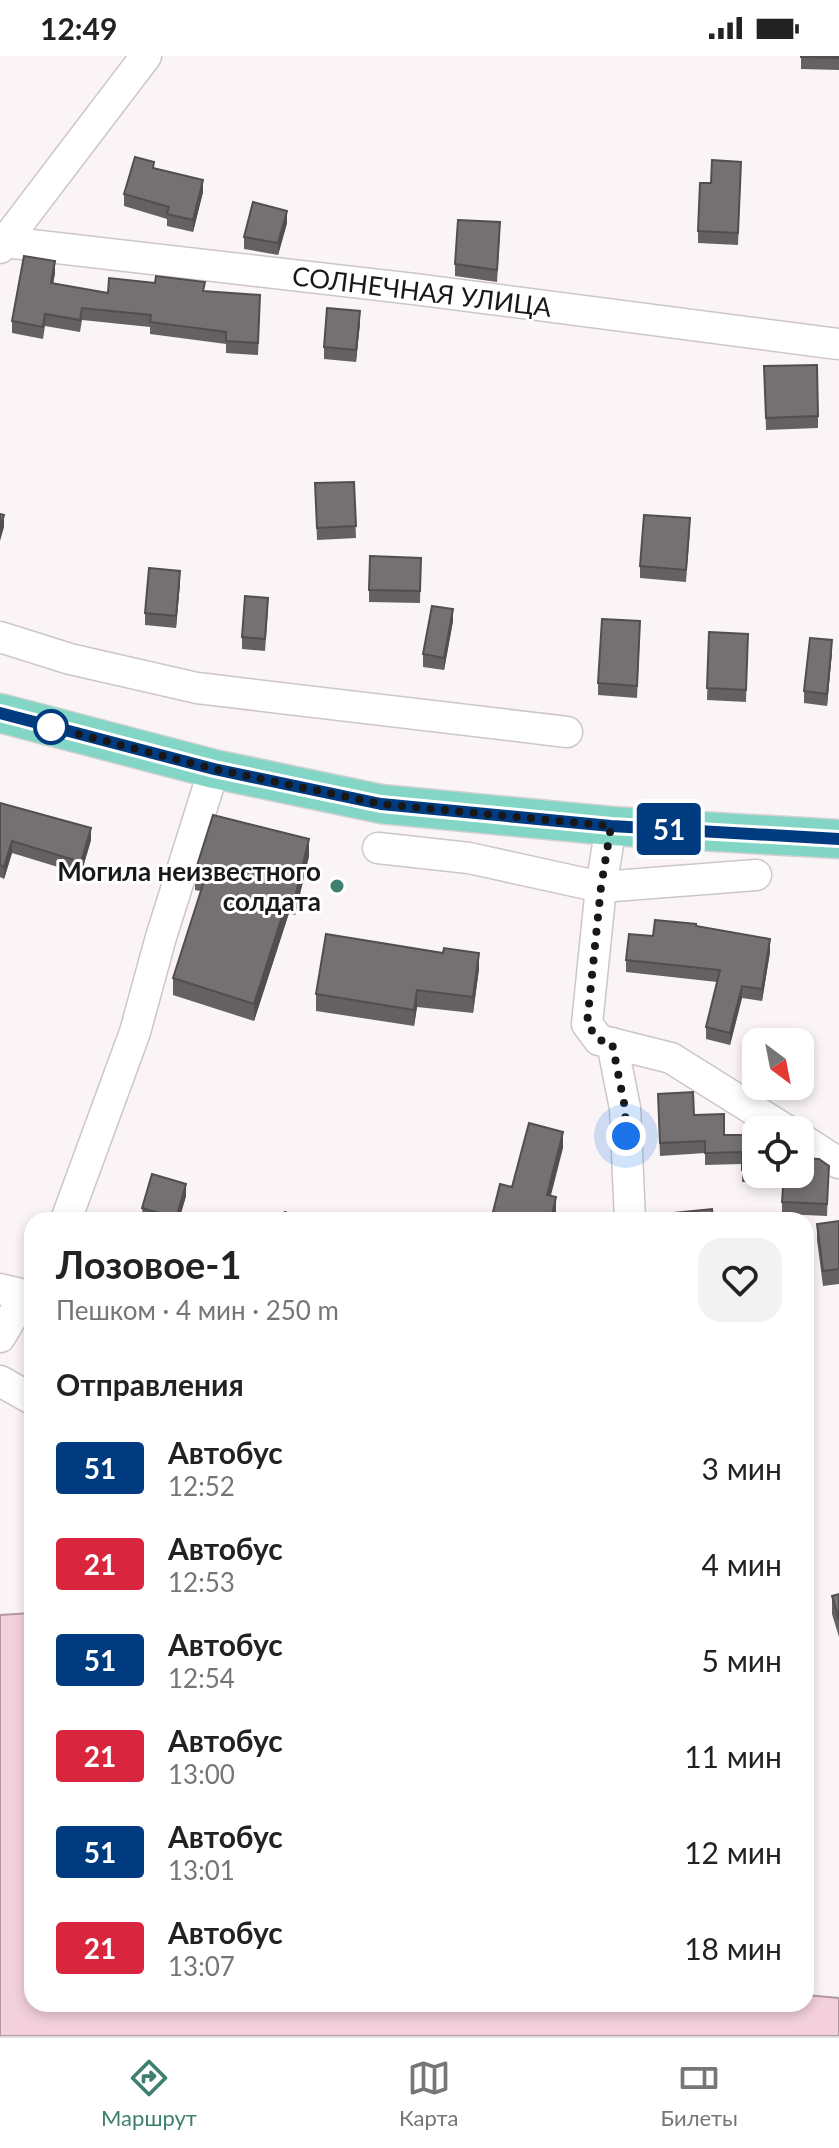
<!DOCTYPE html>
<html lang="ru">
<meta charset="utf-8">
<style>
:root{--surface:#fff;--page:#f2f2f2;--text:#222;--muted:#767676;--line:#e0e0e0;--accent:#3e8070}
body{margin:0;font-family:Lato,sans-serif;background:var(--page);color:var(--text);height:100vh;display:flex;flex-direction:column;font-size:30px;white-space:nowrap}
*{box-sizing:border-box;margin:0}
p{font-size:26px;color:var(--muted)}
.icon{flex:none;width:44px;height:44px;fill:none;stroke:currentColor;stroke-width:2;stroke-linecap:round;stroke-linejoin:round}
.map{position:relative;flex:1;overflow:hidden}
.panel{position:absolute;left:24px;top:1156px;width:790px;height:800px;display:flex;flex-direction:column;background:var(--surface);border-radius:24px;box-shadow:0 4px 12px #0003}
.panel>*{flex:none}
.badge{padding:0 16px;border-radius:6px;font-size:28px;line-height:52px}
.needle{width:52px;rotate:148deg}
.tools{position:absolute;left:742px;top:972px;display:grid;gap:16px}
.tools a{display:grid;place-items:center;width:72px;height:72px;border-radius:16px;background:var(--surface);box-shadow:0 4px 12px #0003;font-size:40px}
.you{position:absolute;width:40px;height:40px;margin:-20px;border:6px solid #fff;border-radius:50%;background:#1a73e8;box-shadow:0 0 0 12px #1a73e833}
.map>.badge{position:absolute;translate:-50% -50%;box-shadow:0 0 0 4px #fff}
h2{padding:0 32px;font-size:30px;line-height:72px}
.round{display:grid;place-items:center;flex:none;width:84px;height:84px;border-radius:24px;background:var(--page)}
.overview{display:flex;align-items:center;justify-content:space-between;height:136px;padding:0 32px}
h1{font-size:38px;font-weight:700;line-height:60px}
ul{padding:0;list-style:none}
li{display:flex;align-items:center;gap:24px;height:96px;padding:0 32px}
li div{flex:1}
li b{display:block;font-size:30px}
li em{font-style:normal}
li .badge{min-width:88px;font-weight:700;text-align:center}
.status{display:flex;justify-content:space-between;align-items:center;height:56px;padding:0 40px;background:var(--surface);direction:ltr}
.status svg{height:22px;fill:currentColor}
.tabs{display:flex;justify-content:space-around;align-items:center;height:112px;border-top:2px solid var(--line);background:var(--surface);font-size:22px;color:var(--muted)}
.tabs a{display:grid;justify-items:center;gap:4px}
.tabs .on{color:var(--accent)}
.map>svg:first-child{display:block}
.water{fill:#f4d0dd;stroke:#b298a2;stroke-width:2}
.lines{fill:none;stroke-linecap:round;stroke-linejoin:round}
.minor-casing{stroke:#ccc6c8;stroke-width:33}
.major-casing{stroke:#d1d1d1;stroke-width:41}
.minor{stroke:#fff;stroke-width:30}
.major{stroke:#83d6c6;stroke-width:38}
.wall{fill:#656062}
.shaded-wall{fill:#524e50}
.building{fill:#757072;stroke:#524e50;stroke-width:2}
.line-casing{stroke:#fff;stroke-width:18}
.line{stroke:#003b80;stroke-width:12}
.walk{stroke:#191718;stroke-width:8;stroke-dasharray:0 14.4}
.stop-dot{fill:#fff;stroke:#003b80;stroke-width:4}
.poi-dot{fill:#3e8070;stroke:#fff;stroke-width:3}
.labels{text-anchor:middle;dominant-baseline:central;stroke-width:6;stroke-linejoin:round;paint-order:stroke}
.street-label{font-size:26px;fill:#191718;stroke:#fff}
.poi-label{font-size:26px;font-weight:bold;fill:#191718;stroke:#fff;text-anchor:end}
</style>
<div class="status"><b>12:49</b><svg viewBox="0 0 49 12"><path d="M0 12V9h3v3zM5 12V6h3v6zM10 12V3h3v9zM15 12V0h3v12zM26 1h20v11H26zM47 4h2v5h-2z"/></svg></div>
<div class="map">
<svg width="839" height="1980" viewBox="0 0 839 1980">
<rect width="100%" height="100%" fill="#faf4f6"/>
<path class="water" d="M32,1557V1948H806V1939L839,1942V1980H0V1559Z"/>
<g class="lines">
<defs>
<g id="minor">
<path d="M5,186L414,233L838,288"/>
<path d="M0,192L146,0"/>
<path d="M0,581L70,603L197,632L567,676"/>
<path d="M611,770L601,831L587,968L599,984L671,1002L786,1074"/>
<path d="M378,792L469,802L601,831L756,819"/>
<path d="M612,987L625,1052L630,1164"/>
<path d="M800,1082L839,1107"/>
<path d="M66,1164L135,976L161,881L214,713"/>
<path d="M0,1233L25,1239L0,1281"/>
<path d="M0,1325L32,1343"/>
</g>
<path id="major" d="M0,657L214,713L381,748L611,770L839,783"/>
</defs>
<use href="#minor" class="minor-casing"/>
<use href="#major" class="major-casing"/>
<use href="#minor" class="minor"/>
<use href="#major" class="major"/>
</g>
<g class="wall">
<path d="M839,0V14L801,13V1Z"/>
<path d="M154,112L203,136L193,176L167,170V163L124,150V138Z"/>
<path d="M741,118L738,189L698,187V175L711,127Z"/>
<path d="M287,167L278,199L244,193V181Z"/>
<path d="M500,178L497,226L455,220V208Z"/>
<path d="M55,217L53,228L108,237L205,236L260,251L258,299L226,297V288L150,278V271L82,264L80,276L45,270L43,283L12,277V265Z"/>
<path d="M360,267L356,306L324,303V291Z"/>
<path d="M764,310L818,360V372L766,374Z"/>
<path d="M354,426L356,482L317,484L315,427Z"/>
<path d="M690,474L686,526L640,522V510Z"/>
<path d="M421,502L420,547L369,546V534Z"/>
<path d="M180,527L176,572L145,569V557Z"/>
<path d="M268,554L265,595L242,593V581Z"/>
<path d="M453,565L444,614L423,611V598Z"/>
<path d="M709,576L748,578L746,646L707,644Z"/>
<path d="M640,577L637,642L598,639V627Z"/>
<path d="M832,596L827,650L804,647V635Z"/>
<path d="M0,747L91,784L81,818L12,797L4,823L0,821Z"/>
<path d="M309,800L295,859L289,857L254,965L173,939V922L201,835L195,834V816Z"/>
<path d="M696,870L770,896L762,945L742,942L730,989L706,983V971L717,926L626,916V904L653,880Z"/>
<path d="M443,897L479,913L473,957L417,951L414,970L316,955V938Z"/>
<path d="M658,1050L694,1059L724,1079H756V1118H775V1127L742,1126V1108L705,1109V1097L660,1100Z"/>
<path d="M829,1110L827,1160L782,1158V1146Z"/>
<path d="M186,1140L179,1164H143L142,1152Z"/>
<path d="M839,1165V1228L823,1230L817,1184V1168Z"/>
<path d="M839,1538V1581L832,1558V1540Z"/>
</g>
<g class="shaded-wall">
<path d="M203,124V136L193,176V164Z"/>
<path d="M287,155V167L278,199V187Z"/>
<path d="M55,205V217L51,239V227Z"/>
<path d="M360,255V267L356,306V294Z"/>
<path d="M4,459V471L0,485V473Z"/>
<path d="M180,515V527L176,572V560Z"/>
<path d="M453,553V565L444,614V602Z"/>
<path d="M832,584V596L827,650V638Z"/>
<path d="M91,772V784L81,818V806Z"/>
<path d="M309,783V800L295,859V841Z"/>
<path d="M12,785V797L4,823V811Z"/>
<path d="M289,839V857L254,965V948Z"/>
<path d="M770,883V896L762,945V933Z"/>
<path d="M479,897V913L473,957V941Z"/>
<path d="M742,930V942L730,989V977Z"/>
<path d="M417,934V951L414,970V954Z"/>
<path d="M563,1076V1092L547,1155V1139Z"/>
<path d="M186,1128V1140L179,1164H176Z"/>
<path d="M556,1141V1157L555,1164H551Z"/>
</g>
<g class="building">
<path d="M801,0H839V2L801,1Z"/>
<path d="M135,101L154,106L153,112L203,124L193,164L167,158L169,151L124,138Z"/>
<path d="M712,104L741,106L738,177L698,175L700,127H711Z"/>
<path d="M253,146L287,155L278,187L244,181Z"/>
<path d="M458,164L500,166L497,214L455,208Z"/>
<path d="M24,200L55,205L51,227L108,237L109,222L155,227L156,220L205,226L203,235L260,239L258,287L226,285V276L150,266L151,259L82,252L80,264L45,258L43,271L12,265Z"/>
<path d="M327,252L360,255L356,294L324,291Z"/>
<path d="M817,309L818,360L766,362L764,310Z"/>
<path d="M354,426L356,470L317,472L315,427Z"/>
<path d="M0,458L4,459L0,473Z"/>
<path d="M644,459L690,462L686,514L640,510Z"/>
<path d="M370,500L421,502L420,535L369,534Z"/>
<path d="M149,512L180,515L176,560L145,557Z"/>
<path d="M245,540L268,542L265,583L242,581Z"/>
<path d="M432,550L453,553L444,602L423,598Z"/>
<path d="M602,563L640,565L637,630L598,627Z"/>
<path d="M709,576L748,578L746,634L707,632Z"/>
<path d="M810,582L832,584L827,638L804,635Z"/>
<path d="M0,747L91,772L81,806L12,785L4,811L0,809Z"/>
<path d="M213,759L309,783L295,841L289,839L254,948L173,922L206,819L195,816Z"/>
<path d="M655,864L696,868V870L770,883L762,933L742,930L730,977L706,971L720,914L626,904L629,878L653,880Z"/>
<path d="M326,878L443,897L444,892L479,897L473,941L417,934L414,954L316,938Z"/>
<path d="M693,1036L694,1059L724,1058V1079H756V1115L742,1114V1096L705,1097V1085L660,1087L658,1038Z"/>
<path d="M529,1067L563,1076L547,1139L556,1141L551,1164H491L500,1128L512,1131Z"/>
<path d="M800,1102L819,1103L829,1110L827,1148L782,1146L784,1118H800Z"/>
<path d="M152,1118L186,1128L176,1162L142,1152Z"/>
<path d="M712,1153L713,1164H665L664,1158Z"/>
<path d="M285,1156L304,1164H282Z"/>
<path d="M839,1165V1213L823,1215L817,1168Z"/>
<path d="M839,1538V1564L832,1540Z"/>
</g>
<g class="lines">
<defs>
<path id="line" d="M0,657L214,713L381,748L611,770L839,783"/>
</defs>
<use href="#line" class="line-casing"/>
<use href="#line" class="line"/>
<path class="walk" d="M51,671L214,713L381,748L611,770L601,831L587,968L599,984L612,987L625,1052L626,1080"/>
</g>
<circle class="stop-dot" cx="51" cy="671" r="16"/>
<circle class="poi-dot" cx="337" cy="830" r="8"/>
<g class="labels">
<g class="street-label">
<text transform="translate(422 235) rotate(7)">СОЛНЕЧНАЯ УЛИЦА</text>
</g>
<g class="poi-label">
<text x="321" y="815">Могила неизвестного<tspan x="321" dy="30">солдата</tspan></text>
</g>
</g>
</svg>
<div class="tools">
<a><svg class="needle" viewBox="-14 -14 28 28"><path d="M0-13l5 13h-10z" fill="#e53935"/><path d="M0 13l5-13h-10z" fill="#767676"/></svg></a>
<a><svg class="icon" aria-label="locate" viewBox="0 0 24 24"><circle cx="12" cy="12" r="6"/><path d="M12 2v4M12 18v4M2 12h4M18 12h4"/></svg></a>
</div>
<div class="you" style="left:626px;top:1080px"></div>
<b class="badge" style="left:669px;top:773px;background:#003b80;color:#fff">51</b>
<section class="panel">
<div class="overview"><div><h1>Лозовое-1</h1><p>Пешком · 4 мин · 250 m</p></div><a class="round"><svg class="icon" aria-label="heart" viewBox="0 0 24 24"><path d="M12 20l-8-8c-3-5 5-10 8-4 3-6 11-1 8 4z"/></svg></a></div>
<h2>Отправления</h2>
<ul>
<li><span class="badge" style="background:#003b80;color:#fff">51</span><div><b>Автобус</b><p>12:52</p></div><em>3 мин</em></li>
<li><span class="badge" style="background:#d7263d;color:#fff">21</span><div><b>Автобус</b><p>12:53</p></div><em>4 мин</em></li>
<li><span class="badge" style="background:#003b80;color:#fff">51</span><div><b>Автобус</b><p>12:54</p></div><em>5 мин</em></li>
<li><span class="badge" style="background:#d7263d;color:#fff">21</span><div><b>Автобус</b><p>13:00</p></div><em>11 мин</em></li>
<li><span class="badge" style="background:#003b80;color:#fff">51</span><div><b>Автобус</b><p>13:01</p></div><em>12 мин</em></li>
<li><span class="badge" style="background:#d7263d;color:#fff">21</span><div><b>Автобус</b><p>13:07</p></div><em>18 мин</em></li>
</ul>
</section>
</div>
<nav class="tabs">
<a class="on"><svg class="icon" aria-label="directions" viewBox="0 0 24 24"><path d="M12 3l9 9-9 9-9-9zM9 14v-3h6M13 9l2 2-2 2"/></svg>Маршрут</a>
<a><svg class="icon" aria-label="map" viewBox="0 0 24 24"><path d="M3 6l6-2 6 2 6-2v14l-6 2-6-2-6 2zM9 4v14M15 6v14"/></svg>Карта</a>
<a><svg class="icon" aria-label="tickets" viewBox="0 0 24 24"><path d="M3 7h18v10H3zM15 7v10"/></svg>Билеты</a>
</nav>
